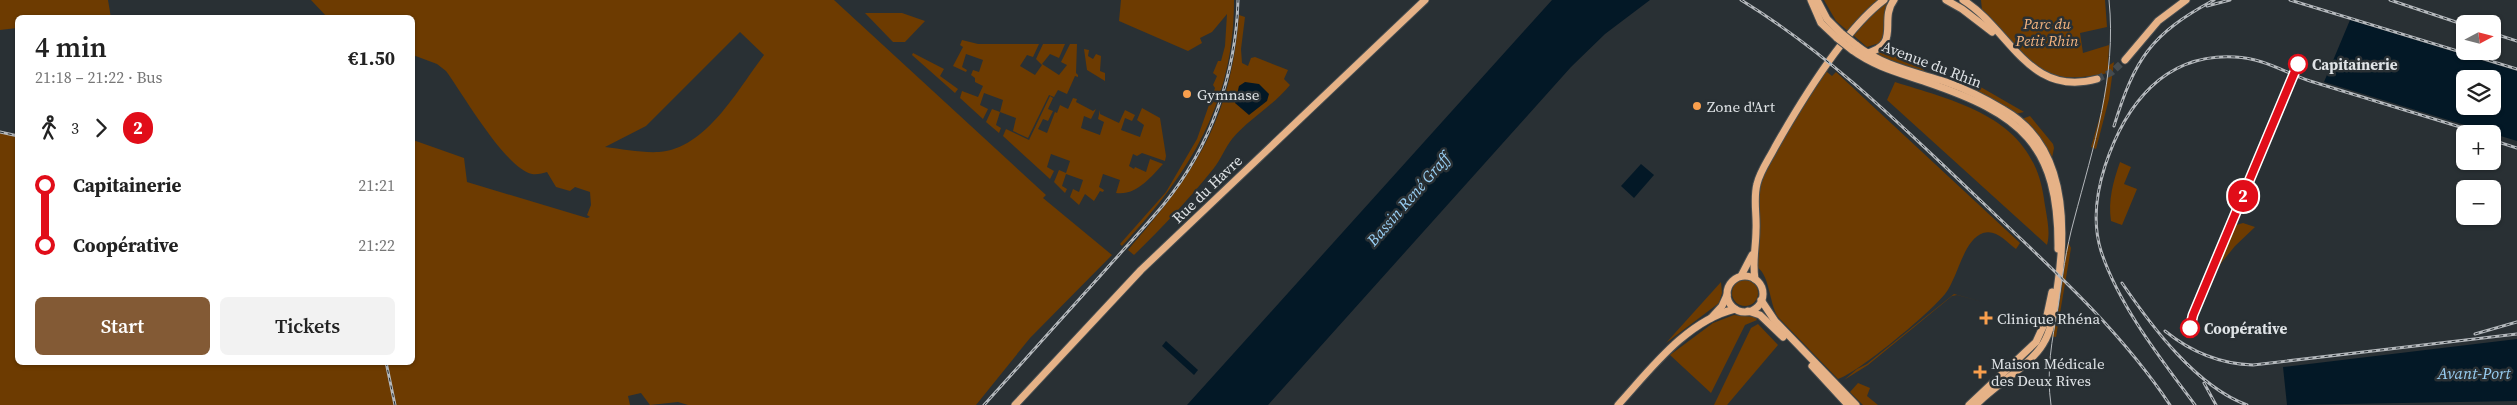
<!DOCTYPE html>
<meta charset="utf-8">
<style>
:root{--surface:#fff;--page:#f2f2f2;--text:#222;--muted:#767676;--accent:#835a35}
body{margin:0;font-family:"Source Serif 4",serif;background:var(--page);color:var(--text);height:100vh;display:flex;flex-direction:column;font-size:19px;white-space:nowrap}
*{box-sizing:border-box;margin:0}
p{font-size:16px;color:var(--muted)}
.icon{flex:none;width:28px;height:28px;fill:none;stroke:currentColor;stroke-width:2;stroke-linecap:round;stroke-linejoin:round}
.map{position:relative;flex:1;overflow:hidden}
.drawer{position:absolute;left:15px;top:15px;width:400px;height:350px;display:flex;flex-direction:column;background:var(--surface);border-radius:8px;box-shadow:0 1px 4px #0004}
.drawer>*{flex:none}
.badge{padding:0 10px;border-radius:16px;font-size:18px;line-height:32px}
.needle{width:32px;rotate:83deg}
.buttons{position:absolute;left:2456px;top:15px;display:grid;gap:10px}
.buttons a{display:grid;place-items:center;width:45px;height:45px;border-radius:8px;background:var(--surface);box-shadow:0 1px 4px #0004;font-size:25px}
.map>.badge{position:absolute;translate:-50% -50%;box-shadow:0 0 0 2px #fff}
.legs{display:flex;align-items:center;gap:8px;height:55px;padding:0 20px;font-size:16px}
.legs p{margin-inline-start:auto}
.overview{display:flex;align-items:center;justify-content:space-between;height:85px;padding:0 20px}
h1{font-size:28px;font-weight:600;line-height:38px}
.cta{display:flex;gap:10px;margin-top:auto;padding:10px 20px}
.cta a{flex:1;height:58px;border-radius:8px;background:var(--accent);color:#fff;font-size:20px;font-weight:600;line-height:58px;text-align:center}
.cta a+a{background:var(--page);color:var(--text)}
ul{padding:0 20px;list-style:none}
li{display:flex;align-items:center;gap:18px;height:60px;font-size:19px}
li i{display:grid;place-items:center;width:8px;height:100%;margin:0 6px;background:currentColor}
li i::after{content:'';width:12px;height:12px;margin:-6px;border:4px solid;border-radius:50%;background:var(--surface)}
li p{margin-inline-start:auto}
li:first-child i{background:linear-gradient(#0000 50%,currentColor 0)}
li:last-child i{background:linear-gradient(currentColor 50%,#0000 0)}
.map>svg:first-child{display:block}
.green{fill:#6d3b01;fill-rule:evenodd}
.water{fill:#031826;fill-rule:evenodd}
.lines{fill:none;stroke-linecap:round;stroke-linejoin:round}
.major-tunnel{stroke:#444b4f;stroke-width:7;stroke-dasharray:7 3.5;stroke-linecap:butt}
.major-casing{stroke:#464d50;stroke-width:9}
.major{stroke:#e6b287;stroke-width:7}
.tram{stroke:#b4b8bc;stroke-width:1}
.rail-casing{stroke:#b4b8bc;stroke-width:3}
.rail{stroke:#293034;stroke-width:1;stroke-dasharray:4;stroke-linecap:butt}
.major-bridge-casing{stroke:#464d50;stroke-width:9;stroke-linecap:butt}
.major-bridge{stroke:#e6b287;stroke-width:7}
.line-1-casing{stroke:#fff;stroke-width:11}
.line-1{stroke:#e10d19;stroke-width:8}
.stop-1-dot{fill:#fff;stroke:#e10d19;stroke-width:2.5}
.poi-dot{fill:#f99f4d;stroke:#293034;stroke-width:2}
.labels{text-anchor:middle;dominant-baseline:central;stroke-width:5;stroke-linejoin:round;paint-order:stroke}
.park-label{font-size:15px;font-style:italic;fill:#f5b47f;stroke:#293034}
.street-label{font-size:15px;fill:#dfe3e6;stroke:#293034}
.stop-label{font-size:15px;font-weight:bold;fill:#dfe3e6;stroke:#293034;text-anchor:start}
.poi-label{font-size:15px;fill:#dfe3e6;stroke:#293034;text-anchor:start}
.water-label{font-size:16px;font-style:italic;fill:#99cff4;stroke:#293034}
</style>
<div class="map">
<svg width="2517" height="405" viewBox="0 0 2517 405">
<rect width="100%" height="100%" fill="#293034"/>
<g class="green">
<path d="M0,0H108L111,18H18L17,28L0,30Z"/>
<path d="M311,0H834L1046,195L1043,198L1112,255L1030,338L976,405H688L678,402L650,405L641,393L628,396L630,405H0V133L17,134L18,362H412L413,140L464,158L467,182L587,218L590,217L587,215L591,205L590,192L575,187L570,191L556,187L547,172C543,173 537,175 532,174C505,168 463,94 446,71L437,64L413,55L412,18L327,17ZM740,32L764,55C738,89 706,149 659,152C642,153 622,149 605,147L646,126Z"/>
<path d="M1121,0H1234C1234,103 1190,173 1122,246L1120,244L1166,192L1197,139L1215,88L1213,85L1217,76L1213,73L1218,61H1221L1225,46L1227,14L1212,32L1200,38L1202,43L1188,51L1119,21Z"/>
<path d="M1824,0H1880L1849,32L1836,21Z"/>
<path d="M1888,0H1891L1886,35L1878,46L1876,44L1867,47L1853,35L1878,7Z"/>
<path d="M1981,0H2105L2107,27L2080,33L2083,53L2109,45L2108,66L2114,62L2109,99L2096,149L2091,147L2102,109L2108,73C2095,76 2066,80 2054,75C2025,64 2003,32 1982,10Z"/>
<path d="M865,13H902L925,21L905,42H893Z"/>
<path d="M1239,15L1245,17L1241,49L1242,63L1248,66L1251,58L1255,57L1288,70L1284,79L1290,85C1274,105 1250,118 1232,139C1225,148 1221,159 1214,168C1190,198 1162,228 1134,255L1128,250C1195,173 1231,120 1239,15Z"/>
<path d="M962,40L978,44H1039L1033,57L1027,55L1020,66L1035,75L1042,65L1036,59L1043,44H1065L1059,58L1050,54L1042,64L1059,75L1067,65L1061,62L1070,44H1077L1076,73L1078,75V77L1075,76L1067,94L1058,90L1054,97L1049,95L1028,138L1013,131L1016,118L1000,112L996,125L1001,128L999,133L986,122L992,109L1000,112L1003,100L984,93L980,105L988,109L983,119L960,98L962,91L978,97L983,86L975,82V78L971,75L973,70L979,72L983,60L966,54L962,67L967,70L966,72L953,66L963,47L960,45Z"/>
<path d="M1084,49L1089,50L1088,56L1093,59L1096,54L1101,56L1100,71L1105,73V81L1087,70Z"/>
<path d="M1878,51L1915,62L1927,73L1871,53Z"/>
<path d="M913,53L944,69L940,76L958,89L955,93L912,55Z"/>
<path d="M1829,67L1827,72L1832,76L1836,72L2020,243L2016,249C2006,242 1997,229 1983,233C1963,240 1958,278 1945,294C1931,312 1858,373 1838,379L1778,317C1769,304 1770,272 1755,266L1758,189L1765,171L1803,105Z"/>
<path d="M1895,82C1961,103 2033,118 2044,199C2046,214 2051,231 2047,245L1887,100Z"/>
<path d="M1972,82L2024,112L2015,114L1974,90Z"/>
<path d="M1050,96L1053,98L1048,109L1053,111L1048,121L1043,119L1038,129L1047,133L1055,112L1057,113L1060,105L1068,109L1073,98L1077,99L1076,102L1093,111L1096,109L1091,119L1084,116L1081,128L1100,135L1104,122L1098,119L1100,110V114L1119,123L1125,110L1135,115L1132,121L1125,118L1121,130L1140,137L1144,125L1137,120L1142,108L1160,118L1166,156L1165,161L1142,153L1137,156L1133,154L1129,166L1134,169L1135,167L1146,172L1150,159L1163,164C1151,177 1136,196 1116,193L1120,180L1103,174L1099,187L1104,190L1103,192L1100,191L1094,201L1085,194L1079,205L1070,197L1073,189L1079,192L1083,180L1066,174L1062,186L1067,189L1065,193L1054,182L1059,170L1066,173L1070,161L1051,154L1047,167L1054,171L1050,179L1003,136L1006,129L1029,140Z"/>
<path d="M2030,116L2053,144L2054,148L2052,158L2036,133L2022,119Z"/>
<path d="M2120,162L2131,167L2124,184L2137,189L2122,225L2111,221C2108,200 2113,182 2120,162Z"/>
<path d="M2243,223L2255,227L2235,246L2218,267L2236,225Z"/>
<path d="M2068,242L2071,248L2056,337L2050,336Z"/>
<circle cx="1745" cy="293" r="13"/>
<path d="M1721,282L1722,293L1719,303L1666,343Z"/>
<path d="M1954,294L1983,302L1957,295L1952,296L1868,365L1844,380L1857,369L1867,364Z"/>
<path d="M1734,315L1755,317L1757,320L1745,325L1711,393L1670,355L1713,323Z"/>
<path d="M1758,324L1778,345L1727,405H1714L1751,328Z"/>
<path d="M1858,383L1870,388L1867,396L1878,405H1863L1850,392Z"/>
</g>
<g class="water">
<path d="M1552,0H1650L1605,34L1571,67L1268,405H1187Z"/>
<path d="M2350,20L2517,71V141L2324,82ZM2465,79H2492V106H2465Z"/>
<path d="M1245,82L1259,84L1269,94L1267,101L1249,115L1235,103L1239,86Z"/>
<path d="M1641,164L1654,175L1634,198L1621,186Z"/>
<path d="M2517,339V401L2287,405L2283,367Z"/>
<path d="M1166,341L1198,370L1194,375L1162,346Z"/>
</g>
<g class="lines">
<path class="major-tunnel" d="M2097,79L2112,72L2125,60"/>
<defs>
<g id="major">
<path d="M1811,0L1821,23L1837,38"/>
<path d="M1817,0L1827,19L1841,33"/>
<path d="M1946,0L1962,9L1992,32"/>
<path d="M1963,0C2010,29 2028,98 2097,79"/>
<path d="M1856,45C1882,66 1915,72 1946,82C1966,89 1986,99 2004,110C2067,146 2067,226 2057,290C2054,308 2053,328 2043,344C2030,366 1994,385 1976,405"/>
<path d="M1852,50C1875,67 1900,73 1926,82C2020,114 2059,143 2058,249"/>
<path d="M1864,54C1903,45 1878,21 1894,0"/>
<path d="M2125,60L2158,21L2186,0"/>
<path d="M1741,276L1752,255"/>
<circle cx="1745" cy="294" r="18"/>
<path d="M1755,279C1752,262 1756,247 1756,230C1757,215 1753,199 1757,184C1760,171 1769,159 1775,147C1800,103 1844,30 1884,0"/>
<path d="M1761,300L1775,321L1856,405"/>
<path d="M1748,311L1760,315L1783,337"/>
<path d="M1711,318L1722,306L1727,295"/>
<path d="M1812,366L1848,405"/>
<path d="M1015,405L1141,270L1425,0"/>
<path d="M1618,405C1650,370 1686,321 1735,309"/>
<path d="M1969,405L2036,342L2046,320L2052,292"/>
</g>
</defs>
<use href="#major" class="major-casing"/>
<use href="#major" class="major"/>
<path class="tram" d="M2051,405C2046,371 2052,340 2058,307C2062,278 2066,249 2074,220C2093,147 2117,77 2109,0"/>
<defs>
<g id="rail">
<path d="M1741,0C1831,55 1905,129 1981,201C2048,265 2118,327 2170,405"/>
<path d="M2290,0L2517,69"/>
<path d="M2390,0L2465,25"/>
<path d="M2207,6L2230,0"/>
<path d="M2492,33L2517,41"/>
<path d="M2114,126C2135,58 2151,34 2214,0"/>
<path d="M0,132L18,136"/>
<path d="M2492,140L2517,148"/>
<path d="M2122,283C2152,327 2196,386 2247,405"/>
<path d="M2165,331C2191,352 2220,364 2253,365L2517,334"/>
<path d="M2475,334L2517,322"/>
<path d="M386,362L395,405"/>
<path d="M2204,383L2216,405"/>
<path d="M984,405C1023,362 1062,318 1101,275C1122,251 1144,228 1164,204C1211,146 1236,74 1238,0"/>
<path d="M2195,405C2161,359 2119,306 2101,251C2092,222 2096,194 2105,166C2125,105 2164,53 2235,57C2263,58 2284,72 2310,81C2367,99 2425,116 2483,134"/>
</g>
</defs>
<use href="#rail" class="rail-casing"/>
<use href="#rail" class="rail"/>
<defs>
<g id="major-bridge">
<path d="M1841,33L1856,45"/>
<path d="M1837,38L1852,50"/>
</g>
</defs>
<use href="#major-bridge" class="major-bridge-casing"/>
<use href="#major-bridge" class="major-bridge"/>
</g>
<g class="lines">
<defs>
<path id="line-1" d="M2190,328L2193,315L2298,64"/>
</defs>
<use href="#line-1" class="line-1-casing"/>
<use href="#line-1" class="line-1"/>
</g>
<g class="stop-1-dot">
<circle cx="2298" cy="64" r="9"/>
<circle cx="2190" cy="328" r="9"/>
</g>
<g class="poi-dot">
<circle cx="1187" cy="94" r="5"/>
<circle cx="1697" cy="106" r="5"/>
<path d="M1983.5 310.5h5v5h5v5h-5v5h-5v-5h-5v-5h5z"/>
<path d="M1977.5 364.5h5v5h5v5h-5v5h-5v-5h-5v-5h5z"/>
</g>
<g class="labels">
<g class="park-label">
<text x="2047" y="23">Parc du<tspan x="2047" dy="17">Petit Rhin</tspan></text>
</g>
<g class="street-label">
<text transform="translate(1932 64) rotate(21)">Avenue du Rhin</text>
<text transform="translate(1207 189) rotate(-44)">Rue du Havre</text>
</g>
<g class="stop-label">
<text x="2312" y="64">Capitainerie</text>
<text x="2204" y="328">Coopérative</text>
</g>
<g class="poi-label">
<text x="1197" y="94">Gymnase</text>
<text x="1707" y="106">Zone d'Art</text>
<text x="1997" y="318">Clinique Rhéna</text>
<text x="1991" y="363">Maison Médicale<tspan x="1991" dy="17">des Deux Rives</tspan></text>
</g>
<g class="water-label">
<text transform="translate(1408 199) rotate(-49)">Bassin René Graff</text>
<text x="2474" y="373">Avant-Port</text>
</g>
</g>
</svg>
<div class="buttons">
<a><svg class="needle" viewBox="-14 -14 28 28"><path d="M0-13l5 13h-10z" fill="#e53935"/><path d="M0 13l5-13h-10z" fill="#767676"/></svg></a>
<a><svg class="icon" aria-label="layers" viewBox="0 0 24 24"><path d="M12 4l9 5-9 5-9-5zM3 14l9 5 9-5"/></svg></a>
<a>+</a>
<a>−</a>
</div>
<b class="badge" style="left:2243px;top:196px;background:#e10d19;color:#fff">2</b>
<section class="drawer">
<div class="overview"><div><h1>4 min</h1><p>21:18 – 21:22 · Bus</p></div><b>€1.50</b></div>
<div class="legs"><svg class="icon" aria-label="walk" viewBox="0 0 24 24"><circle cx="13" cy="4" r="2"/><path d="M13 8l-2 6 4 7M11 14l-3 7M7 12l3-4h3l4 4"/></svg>3<svg class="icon" aria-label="forward" viewBox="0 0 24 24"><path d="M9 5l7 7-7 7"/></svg><b class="badge" style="background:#e10d19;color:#fff">2</b></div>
<ul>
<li><i style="color:#e10d19"></i><b>Capitainerie</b><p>21:21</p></li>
<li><i style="color:#e10d19"></i><b>Coopérative</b><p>21:22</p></li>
</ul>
<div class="cta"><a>Start</a><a>Tickets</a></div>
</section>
</div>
